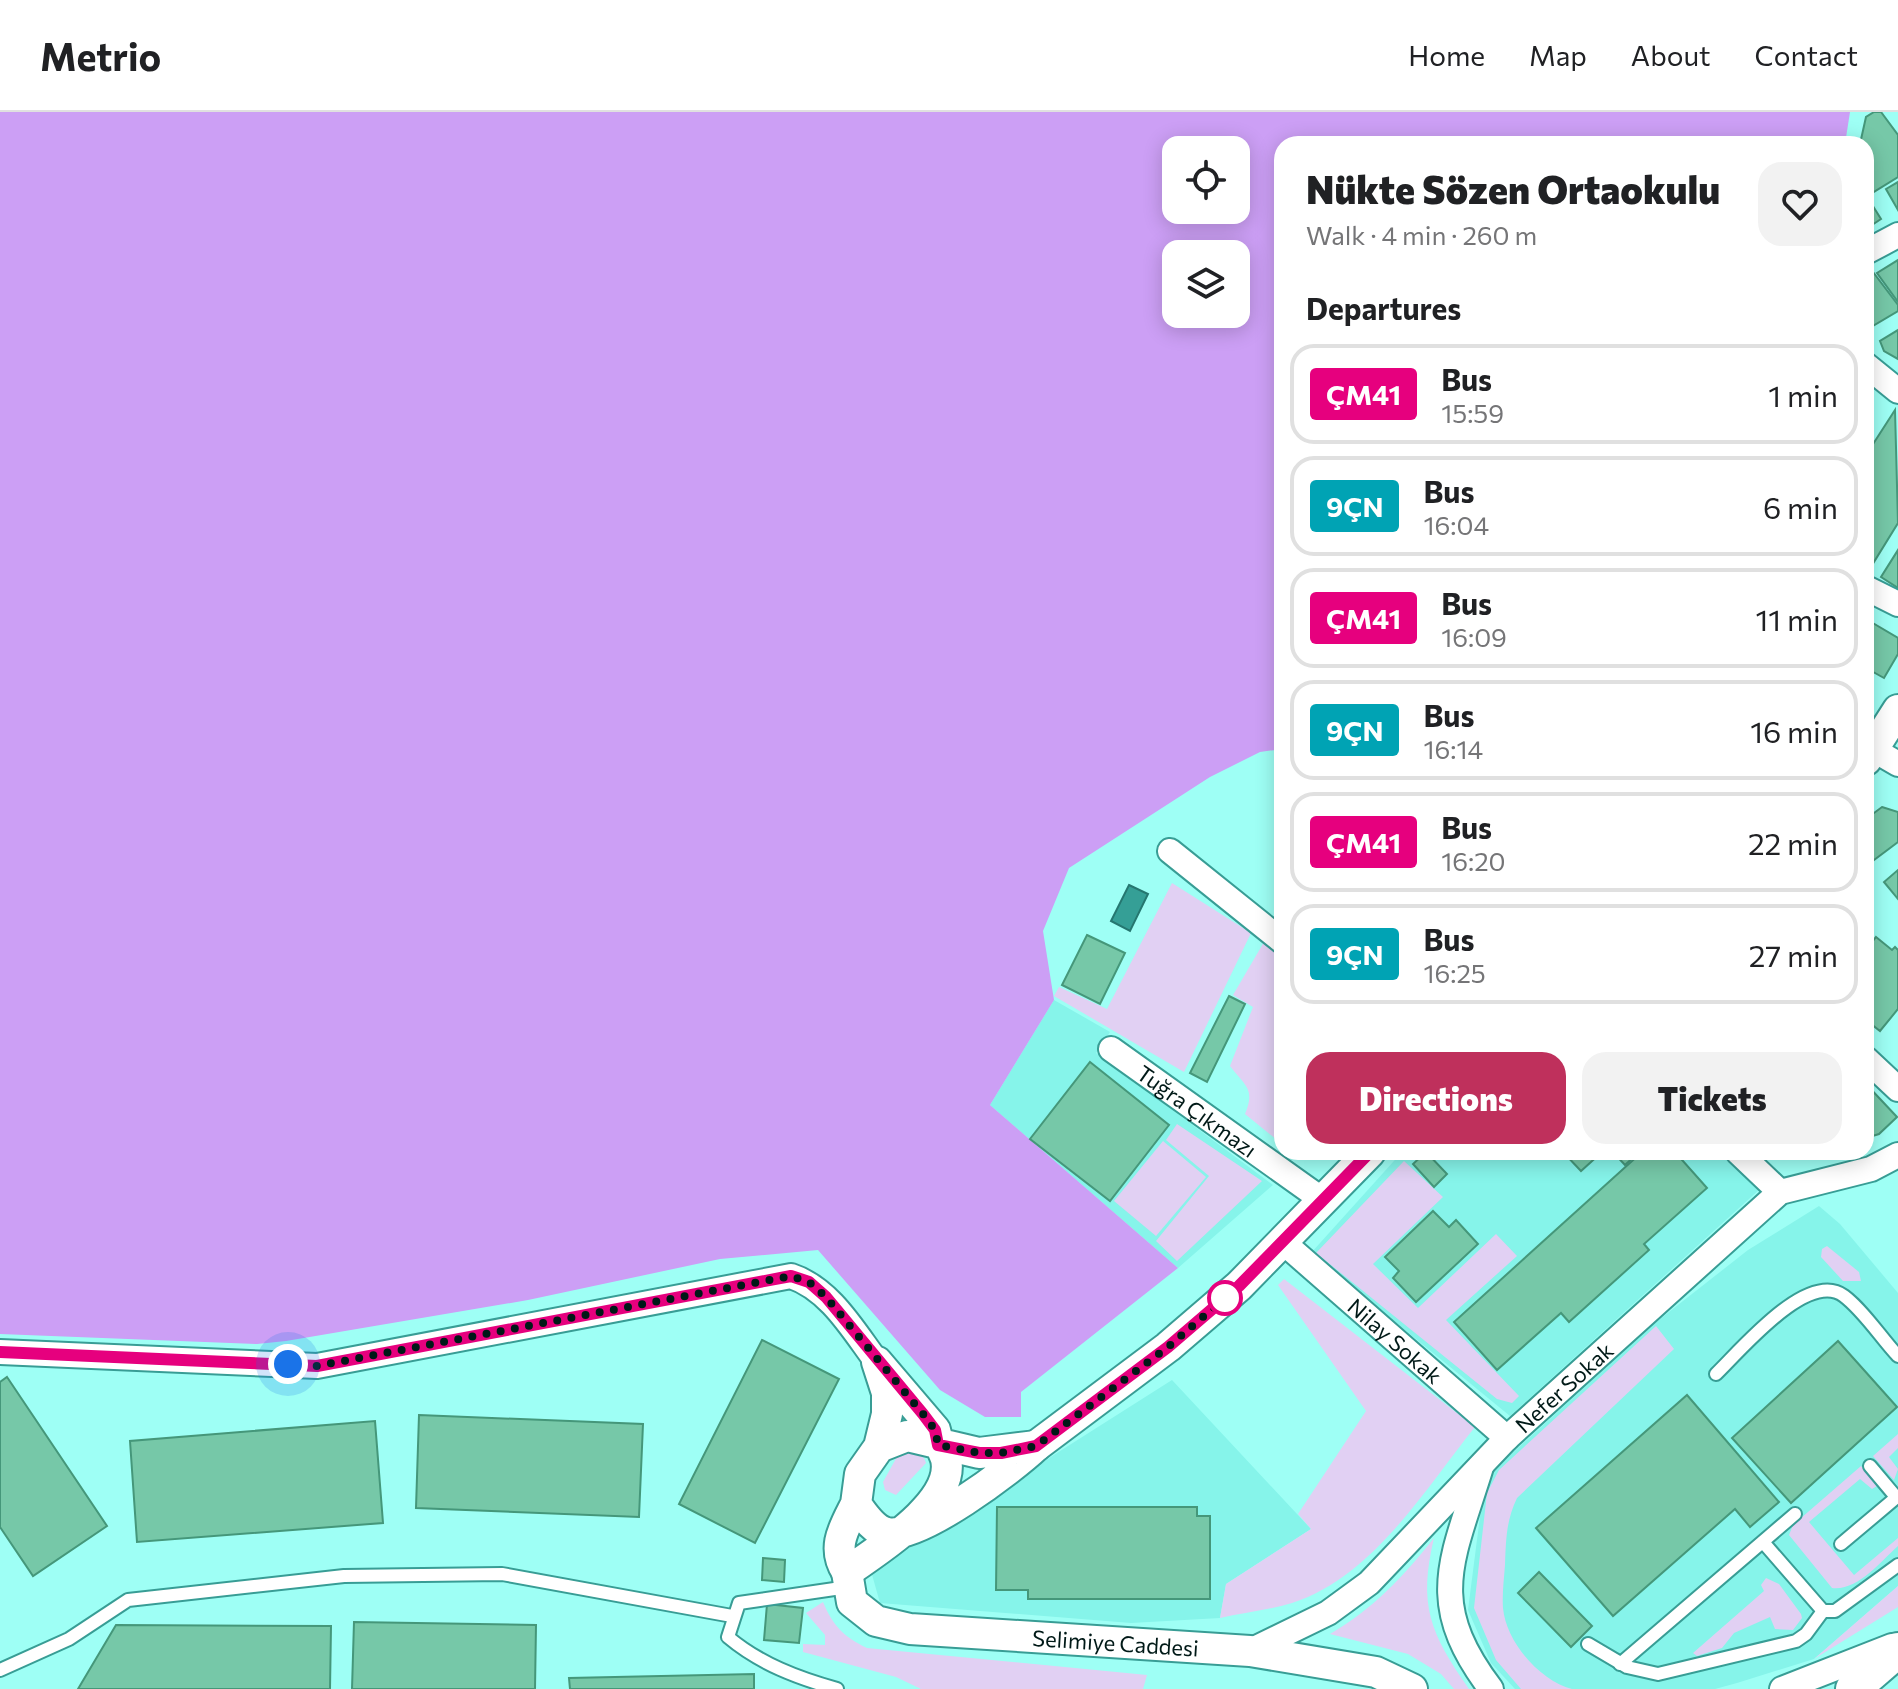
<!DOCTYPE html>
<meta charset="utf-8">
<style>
:root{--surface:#fff;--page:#f2f2f2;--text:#202124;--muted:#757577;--line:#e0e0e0;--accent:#bf305c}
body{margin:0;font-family:Commissioner,sans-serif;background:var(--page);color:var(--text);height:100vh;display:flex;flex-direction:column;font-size:30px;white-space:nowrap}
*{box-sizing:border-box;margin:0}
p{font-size:26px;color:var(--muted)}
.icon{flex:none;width:44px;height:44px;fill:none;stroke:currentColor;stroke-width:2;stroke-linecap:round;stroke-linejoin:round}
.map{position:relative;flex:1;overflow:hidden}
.panel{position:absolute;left:1274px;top:24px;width:600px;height:1024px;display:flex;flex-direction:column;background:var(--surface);border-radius:24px;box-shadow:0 4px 20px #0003}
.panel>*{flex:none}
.badge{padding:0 16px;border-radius:6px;font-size:28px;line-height:52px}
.controls{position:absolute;left:1162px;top:24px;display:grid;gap:16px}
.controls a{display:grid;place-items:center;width:88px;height:88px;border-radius:16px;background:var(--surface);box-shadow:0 4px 20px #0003;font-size:40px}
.you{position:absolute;width:40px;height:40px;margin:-20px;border:6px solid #fff;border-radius:50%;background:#1a73e8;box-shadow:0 0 0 12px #1a73e833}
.map>.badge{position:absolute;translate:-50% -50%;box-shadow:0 0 0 4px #fff}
h2{padding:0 32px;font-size:30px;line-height:72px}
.round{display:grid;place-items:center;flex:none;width:84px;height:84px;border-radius:24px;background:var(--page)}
.overview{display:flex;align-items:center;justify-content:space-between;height:136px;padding:0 32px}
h1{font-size:38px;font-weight:800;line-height:60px}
.button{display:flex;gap:16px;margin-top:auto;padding:16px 32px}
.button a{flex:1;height:92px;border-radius:24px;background:var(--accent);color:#fff;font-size:32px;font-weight:800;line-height:92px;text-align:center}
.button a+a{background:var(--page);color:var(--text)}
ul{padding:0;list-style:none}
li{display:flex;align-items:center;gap:24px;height:100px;margin:0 16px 12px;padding:0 16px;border:4px solid var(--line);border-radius:24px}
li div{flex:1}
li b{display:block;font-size:30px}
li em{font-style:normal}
li .badge{min-width:88px;font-weight:700;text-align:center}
header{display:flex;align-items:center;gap:48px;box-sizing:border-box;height:112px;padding:0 40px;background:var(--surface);border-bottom:2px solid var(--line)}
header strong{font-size:38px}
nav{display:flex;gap:44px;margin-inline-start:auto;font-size:28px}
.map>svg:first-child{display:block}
.built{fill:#86f4ea}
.green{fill:#e1d0f3}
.forest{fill:#cc9ff5;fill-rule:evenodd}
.water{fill:#359f96;stroke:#257770;stroke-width:2}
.building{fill:#76c8a8;stroke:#45977a;stroke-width:2}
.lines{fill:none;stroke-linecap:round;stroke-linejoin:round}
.service-casing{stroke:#389d95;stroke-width:16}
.minor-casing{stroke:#389d95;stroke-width:28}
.tertiary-casing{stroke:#389d95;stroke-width:34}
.secondary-casing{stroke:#389d95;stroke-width:38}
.service{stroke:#fff;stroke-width:12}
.minor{stroke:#fff;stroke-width:24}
.tertiary{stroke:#fff;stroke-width:30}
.secondary{stroke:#fff;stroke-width:34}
.line-casing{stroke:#fff;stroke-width:18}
.line{stroke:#e6007e;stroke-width:12}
.walk{stroke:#001917;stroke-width:8;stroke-dasharray:0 14.4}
.stop-dot{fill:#fff;stroke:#e6007e;stroke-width:4}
.labels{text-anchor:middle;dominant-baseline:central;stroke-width:6;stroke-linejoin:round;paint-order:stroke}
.street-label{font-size:22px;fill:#001917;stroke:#fff}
</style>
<header>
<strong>Metrio</strong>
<nav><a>Home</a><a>Map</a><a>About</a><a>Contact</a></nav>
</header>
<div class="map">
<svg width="1898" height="1577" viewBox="0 0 1898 1577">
<rect width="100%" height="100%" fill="#9efff5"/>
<g class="built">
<path d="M1054,888L1110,920L1096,941L1273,1073L1178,1156L990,993Z"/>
<path d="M1402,1040H1720L1760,1077L1510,1304L1311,1141Z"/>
<path d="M1819,1094L1840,1112L1898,1181V1474L1814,1547L1737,1571L1715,1577H1515L1491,1551L1468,1498L1483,1381L1497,1355L1655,1211L1748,1138Z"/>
<path d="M1172,1268L1311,1417L1226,1472L1220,1506L1131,1511L880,1491L871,1459Z"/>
</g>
<g class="green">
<path d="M1172,771L1251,821L1184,960L1054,884L1059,875L1107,897Z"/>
<path d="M1264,830L1282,843V1032L1245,1002C1256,976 1244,973 1230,954L1253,895L1233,883Z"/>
<path d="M1177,1012L1262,1069L1177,1149L1156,1129L1209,1064L1166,1028Z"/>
<path d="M1163,1029L1206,1065L1156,1124L1114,1089Z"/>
<path d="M1404,1049L1443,1085L1373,1152L1418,1196L1496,1122L1517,1144L1446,1208L1519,1284L1512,1291L1497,1287L1316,1141Z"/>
<path d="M1827,1134L1859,1160L1861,1169H1843L1821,1145L1822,1137Z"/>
<path d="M1284,1167L1475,1315C1425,1377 1373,1465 1292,1491C1269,1498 1243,1501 1220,1506L1226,1472L1311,1417L1298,1402L1366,1299L1278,1173Z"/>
<path d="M1656,1214L1674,1237L1517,1386C1506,1409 1506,1428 1505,1453C1504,1467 1502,1482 1503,1496C1506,1530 1540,1569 1572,1577H1521L1496,1548L1474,1496L1487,1381L1499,1358Z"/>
<path d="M1898,1322V1336L1889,1345L1898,1357L1894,1368L1873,1344Z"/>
<path d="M903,1334L924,1346L926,1351L896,1383L885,1378L883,1370Z"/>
<path d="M1861,1354L1877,1374L1872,1377L1860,1367L1809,1410L1854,1463L1898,1426V1434C1880,1450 1858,1479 1832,1476L1789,1423L1793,1413Z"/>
<path d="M1434,1426C1418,1493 1430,1521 1469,1577H1454L1441,1562L1408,1542L1330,1522C1373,1497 1403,1465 1434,1426Z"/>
<path d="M1766,1466L1779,1472L1801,1502L1802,1506L1793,1518L1775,1517L1770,1505L1734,1521L1722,1536L1697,1544L1693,1541L1764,1479L1761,1473Z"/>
<path d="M1898,1474V1495L1814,1547Z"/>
<path d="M823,1490C833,1514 844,1525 867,1536L1147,1563L1143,1577H921L896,1565L803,1540V1532L825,1533V1523L806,1501Z"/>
</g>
<path class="forest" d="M0,0H1850L1845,32H1282V637L1260,640L1210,665L1069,756L1043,819L1054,888L990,993L1178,1156L1021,1280V1305H985L940,1278L818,1138L720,1147L528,1188L286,1229L257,1232L0,1222ZM1176,38H1236V98H1176ZM1176,142H1236V202H1176Z"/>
<path class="water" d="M1129,773L1148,782L1130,819L1111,809Z"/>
<g class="building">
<path d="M1874,0H1881L1898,23V65L1872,81L1866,71V32H1860L1866,5Z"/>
<path d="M1898,70V98L1886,77Z"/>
<path d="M1866,83L1881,107L1866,117Z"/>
<path d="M1898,148V190L1877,161Z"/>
<path d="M1873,160L1898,193V199L1866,218V164Z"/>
<path d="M1898,218V247L1884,239L1880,229Z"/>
<path d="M1895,298L1898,411L1869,458L1866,343Z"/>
<path d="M1898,438V476L1881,465Z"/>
<path d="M1866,507L1898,526V542L1884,566L1866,556Z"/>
<path d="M1882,695L1898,700V730L1866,754V707Z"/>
<path d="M1898,758V787L1884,770Z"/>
<path d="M1087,823L1125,841L1100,892L1062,873Z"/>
<path d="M1876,825L1892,838L1895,835L1898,838V897L1880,919L1866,908V855L1872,848L1866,837Z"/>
<path d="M1229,884L1245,892L1207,970L1190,961Z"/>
<path d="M1090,950L1169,1013L1110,1089L1030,1027Z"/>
<path d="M1866,972L1897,1005L1879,1022L1866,1026Z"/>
<path d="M1426,1040L1447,1062L1434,1075L1413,1052Z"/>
<path d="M1563,1040H1602L1581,1059Z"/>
<path d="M1613,1040H1639L1625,1053Z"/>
<path d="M1642,1040H1675L1707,1076L1644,1132L1649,1138L1569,1210L1561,1201L1497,1258L1454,1210Z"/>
<path d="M1433,1099L1449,1115L1456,1108L1478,1132L1416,1190L1393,1166L1399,1159L1385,1145Z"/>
<path d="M762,1228L839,1267L755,1431L679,1392Z"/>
<path d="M1838,1229L1897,1295L1791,1391L1732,1326Z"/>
<path d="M7,1265L107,1414L33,1464L0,1415V1270Z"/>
<path d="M1687,1283L1779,1390L1750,1415L1735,1397L1613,1504L1536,1416Z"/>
<path d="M419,1303L643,1312L639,1405L416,1396Z"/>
<path d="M375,1309L383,1411L137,1430L130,1329Z"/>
<path d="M997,1395H1197V1404H1210V1487H1028V1478H996Z"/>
<path d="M763,1446L785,1448L784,1470L762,1468Z"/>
<path d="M1539,1460L1592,1514L1571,1535L1518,1481Z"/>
<path d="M767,1492L803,1496L799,1531L764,1528Z"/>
<path d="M354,1510L536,1513L535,1577H352Z"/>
<path d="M116,1513L331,1514L330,1577H78Z"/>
<path d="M754,1562V1577H570L569,1566Z"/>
</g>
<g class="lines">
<defs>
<g id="service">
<path d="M1716,1262C1741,1238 1808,1157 1844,1184C1864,1199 1881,1226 1898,1244"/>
<path d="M1870,1354L1896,1385"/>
<path d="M1763,1430L1823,1499"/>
<path d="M1841,1432L1898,1384"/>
<path d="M1588,1532L1627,1555L1658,1562L1796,1529L1806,1522L1823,1499H1835L1898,1453"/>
<path d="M1620,1552L1795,1402"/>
<path d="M0,1558L69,1527L128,1488L344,1464L502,1462L732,1504"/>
<path d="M837,1577C798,1566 760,1552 728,1525L739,1491L848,1475"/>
</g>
<g id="minor">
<path d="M1866,140L1898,123"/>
<path d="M1866,253L1898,279"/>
<path d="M1866,476L1898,492"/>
<path d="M1874,638L1898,652"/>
<path d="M1170,739L1282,829"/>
<path id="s1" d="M1111,937L1324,1089"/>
<path d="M1866,947L1898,977"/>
<path d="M1738,1040L1780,1080"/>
<path id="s2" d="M1284,1131L1507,1326"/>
<path d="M0,1240L317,1254L791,1164C830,1177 853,1218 877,1250"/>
<path d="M1481,1355C1452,1449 1425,1490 1491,1577"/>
<path id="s3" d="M1250,1539L1328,1501L1369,1471L1507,1326L1780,1080L1871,1057L1898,1043"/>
<path d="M1782,1577L1892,1534"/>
</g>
<g id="tertiary">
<path d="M1866,648L1898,598"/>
<path d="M1036,1334L1168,1235L1239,1174L1370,1040"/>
<path d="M856,1392C844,1416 831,1435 847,1460C876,1439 956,1391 946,1347C943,1337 937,1329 935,1318L877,1250L887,1281V1302L879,1335L860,1362L856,1392C864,1403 873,1418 887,1421C918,1428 1013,1356 1036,1334L979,1341L907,1324L879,1335"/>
<path id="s4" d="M847,1460L852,1490L876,1509L910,1517L1250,1539L1376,1560L1412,1577"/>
</g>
<path id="secondary" d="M1853,1577L1898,1538"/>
</defs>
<use href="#service" class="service-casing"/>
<use href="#minor" class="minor-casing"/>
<use href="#tertiary" class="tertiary-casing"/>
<use href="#secondary" class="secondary-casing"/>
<use href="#service" class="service"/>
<use href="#minor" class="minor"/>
<use href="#tertiary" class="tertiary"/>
<use href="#secondary" class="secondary"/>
</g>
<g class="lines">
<defs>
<path id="line" d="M0,1240L317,1254L791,1164L809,1170L826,1185L923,1302L935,1318L938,1333L979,1341H1001L1036,1334L1168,1235L1239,1174L1370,1040"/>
</defs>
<use href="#line" class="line-casing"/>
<use href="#line" class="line"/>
<path class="walk" d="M288,1252L317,1254L791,1164L809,1170L826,1185L923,1302L935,1318L938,1333L979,1341H1001L1036,1334L1168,1235L1225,1186"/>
</g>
<circle class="stop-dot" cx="1225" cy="1186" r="16"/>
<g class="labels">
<g class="street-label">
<text stroke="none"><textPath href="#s1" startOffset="106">Tuğra Çıkmazı</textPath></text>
<text stroke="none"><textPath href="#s2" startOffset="148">Nilay Sokak</textPath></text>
<text stroke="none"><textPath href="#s3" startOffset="414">Nefer Sokak</textPath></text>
<text stroke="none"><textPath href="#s4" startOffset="302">Selimiye Caddesi</textPath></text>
</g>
</g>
</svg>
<div class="controls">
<a><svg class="icon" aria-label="locate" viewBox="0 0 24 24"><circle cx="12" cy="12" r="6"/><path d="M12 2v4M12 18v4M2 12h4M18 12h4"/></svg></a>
<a><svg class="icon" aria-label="layers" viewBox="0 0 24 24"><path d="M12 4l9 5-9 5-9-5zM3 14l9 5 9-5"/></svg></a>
</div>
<div class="you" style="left:288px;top:1252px"></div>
<section class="panel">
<div class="overview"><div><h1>Nükte Sözen Ortaokulu</h1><p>Walk · 4 min · 260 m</p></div><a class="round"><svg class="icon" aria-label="heart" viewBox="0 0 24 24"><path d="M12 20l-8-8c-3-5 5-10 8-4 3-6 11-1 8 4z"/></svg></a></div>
<h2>Departures</h2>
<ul>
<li><span class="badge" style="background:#e6007e;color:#fff">ÇM41</span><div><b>Bus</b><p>15:59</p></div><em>1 min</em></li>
<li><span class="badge" style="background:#00a3b4;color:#fff">9ÇN</span><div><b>Bus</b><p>16:04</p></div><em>6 min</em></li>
<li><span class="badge" style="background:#e6007e;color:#fff">ÇM41</span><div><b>Bus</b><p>16:09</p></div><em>11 min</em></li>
<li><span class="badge" style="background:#00a3b4;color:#fff">9ÇN</span><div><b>Bus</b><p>16:14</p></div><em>16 min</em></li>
<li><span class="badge" style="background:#e6007e;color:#fff">ÇM41</span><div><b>Bus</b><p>16:20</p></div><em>22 min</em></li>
<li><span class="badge" style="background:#00a3b4;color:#fff">9ÇN</span><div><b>Bus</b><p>16:25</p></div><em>27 min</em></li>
</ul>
<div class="button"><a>Directions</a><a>Tickets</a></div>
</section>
</div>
